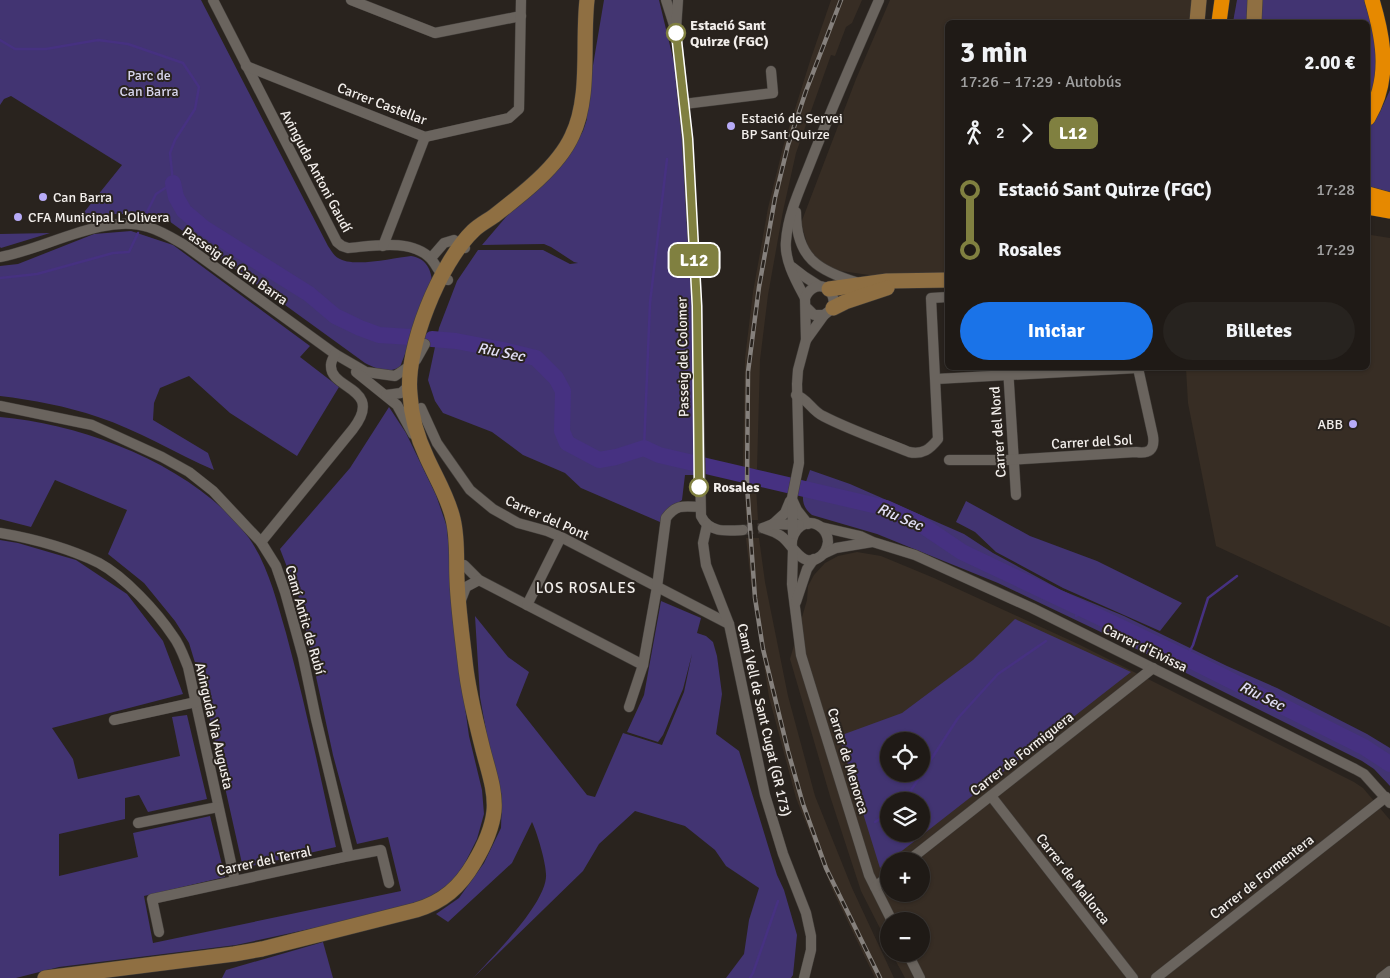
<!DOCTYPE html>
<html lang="es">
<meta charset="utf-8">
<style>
:root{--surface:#1f1a16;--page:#27231f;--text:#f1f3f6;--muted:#a1a1a1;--line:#3c3835;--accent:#1a73e8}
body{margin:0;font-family:Signika,sans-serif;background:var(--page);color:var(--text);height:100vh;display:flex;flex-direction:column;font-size:19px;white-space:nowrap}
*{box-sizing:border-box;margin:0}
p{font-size:16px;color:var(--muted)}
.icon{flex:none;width:28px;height:28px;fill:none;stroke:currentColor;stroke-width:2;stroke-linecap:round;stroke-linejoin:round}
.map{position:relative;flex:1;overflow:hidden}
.side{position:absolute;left:945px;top:20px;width:425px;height:350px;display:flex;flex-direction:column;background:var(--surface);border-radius:8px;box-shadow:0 1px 4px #0004,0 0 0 1px var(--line)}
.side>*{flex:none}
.badge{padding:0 10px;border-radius:8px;font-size:18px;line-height:32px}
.fabs{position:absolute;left:880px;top:732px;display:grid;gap:10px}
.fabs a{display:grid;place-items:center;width:50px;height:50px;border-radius:50%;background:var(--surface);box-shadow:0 1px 4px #0004,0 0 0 1px var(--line);font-size:25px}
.map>.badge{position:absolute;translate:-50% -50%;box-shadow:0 0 0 2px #fff}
.legs{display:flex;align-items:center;gap:8px;height:55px;padding:0 15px;font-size:16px}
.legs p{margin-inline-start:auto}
.headline{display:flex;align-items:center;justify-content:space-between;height:85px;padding:0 15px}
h1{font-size:28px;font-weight:700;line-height:38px}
.button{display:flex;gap:10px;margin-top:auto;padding:10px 15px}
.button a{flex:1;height:58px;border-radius:30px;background:var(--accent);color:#fff;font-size:20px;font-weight:700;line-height:58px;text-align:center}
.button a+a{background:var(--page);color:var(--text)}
ul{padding:0 15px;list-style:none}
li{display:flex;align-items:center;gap:18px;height:60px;font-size:19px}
li i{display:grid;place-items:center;width:8px;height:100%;margin:0 6px;background:currentColor}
li i::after{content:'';width:12px;height:12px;margin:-6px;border:4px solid;border-radius:50%;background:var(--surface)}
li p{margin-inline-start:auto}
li:first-child i{background:linear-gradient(#0000 50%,currentColor 0)}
li:last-child i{background:linear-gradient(currentColor 50%,#0000 0)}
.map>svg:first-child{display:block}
.built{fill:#372d24;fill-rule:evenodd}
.green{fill:#423472;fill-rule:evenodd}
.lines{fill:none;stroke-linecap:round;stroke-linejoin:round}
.stream{stroke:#463181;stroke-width:2.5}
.river{stroke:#463181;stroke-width:16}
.street-tunnel{stroke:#47413d;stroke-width:10;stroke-dasharray:10 5;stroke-linecap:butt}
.street-casing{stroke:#423e3a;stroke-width:11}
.secondary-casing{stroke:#423e3a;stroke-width:16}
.highway-casing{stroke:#423e3a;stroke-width:16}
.street{stroke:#6a645e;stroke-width:10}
.secondary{stroke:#8f6f42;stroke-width:15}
.highway{stroke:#e68900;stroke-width:15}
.rail-casing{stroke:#85807c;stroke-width:4.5}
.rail{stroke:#29231e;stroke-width:2.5;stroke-dasharray:8;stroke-linecap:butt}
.line-1-casing{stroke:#fff;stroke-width:11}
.line-1{stroke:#808040;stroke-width:8}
.stop-1-dot{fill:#fff;stroke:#808040;stroke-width:2.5}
.poi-dot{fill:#b7abf8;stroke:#29231e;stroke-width:2}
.labels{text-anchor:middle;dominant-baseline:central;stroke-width:4;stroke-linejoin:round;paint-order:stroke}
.stop-label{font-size:14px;font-weight:bold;fill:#f2eeeb;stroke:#29231e;text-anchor:start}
.park-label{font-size:14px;fill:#d7d5ec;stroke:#29231e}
.street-label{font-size:14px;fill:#f2eeeb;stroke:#29231e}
.poi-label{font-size:14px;fill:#f2eeeb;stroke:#29231e;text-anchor:start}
.water-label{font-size:15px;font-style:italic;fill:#e2dff6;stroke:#29231e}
.neighbourhood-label{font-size:15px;letter-spacing:1px;fill:#f2eeeb;stroke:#29231e}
</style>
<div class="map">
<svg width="1390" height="978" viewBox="0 0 1390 978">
<rect width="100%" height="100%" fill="#29231e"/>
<g class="built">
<path d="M831,0H862L852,23L846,27L835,56L831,55L796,153L783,211L768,295L760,360L757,469H743L745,358L753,292L768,208L783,147L811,58Z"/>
<path d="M890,0H1195L1192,22H948L947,275L890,278L841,271L828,267L817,260L809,250L801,223L856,79Z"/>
<path d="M1371,235L1390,238V627L1216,546L1188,403L1186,368H1368V236Z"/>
<path d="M745,486H756L758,520H746Z"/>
<path d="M746,538H759L765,582L788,696L815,796L852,888L894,978H875L832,889L796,798L769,697L751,583Z"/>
<path d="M857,552L881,556L934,578L1078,644L1354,782L1363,788L1390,820V978H905L892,954H921V921H889V946L861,891L830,796L790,659L807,600L808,586L814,575L825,563L838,556ZM889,741H921V774H889ZM889,801H921V834H889ZM889,861H921V894H889Z"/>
</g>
<g class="green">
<path d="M0,0H201L328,246C331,250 334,256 338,258C353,268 393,258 411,256C426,258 432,270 432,284L400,367C387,374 377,369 365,363L169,221L127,214H104L77,221L122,165L11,96L4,99L0,105Z"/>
<path d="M604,0H659L684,104L699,475H685L682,500C672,507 666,510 660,522L581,488L565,473L523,455L492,432L443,413L435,401L428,380L439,328L457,281L478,250H543L570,264L578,263L574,262L551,247L544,244L482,245L511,211L568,155L583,131L587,119V101Z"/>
<path d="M1237,0H1251L1249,22H1233Z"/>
<path d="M1261,0H1364L1382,62L1368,107V22H1259Z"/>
<path d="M1390,90V192L1368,186V127L1380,112Z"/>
<path d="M131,231L173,245L310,346L300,357L339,387L297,456L230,413L189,376L160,388L154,403L153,420L208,453L214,470C175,453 138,430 98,417C66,406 33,400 0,396V266L18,264L94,234Z"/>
<path d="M50,233L1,248L0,247V234Z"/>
<path d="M389,407L406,433L436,495L447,527L457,650L469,736L482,790L484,814L477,839L464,865L448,887L433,898L342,922L236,945L59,967L16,978H0V540L18,543L76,560L127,594L163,641L183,694L52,728L73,759L78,779L180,756L172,717L187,715L207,799L148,812L139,795L125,798V819L59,834V876L138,857L133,833L210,816L225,877L144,896L153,943L401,891L388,837L357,844L333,755L299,598L280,549L350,468Z"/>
<path d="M0,417C85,424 197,467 249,538C268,565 277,602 286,633C305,703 320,775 336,847L243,868L203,689L189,643L175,621L144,583L108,554L127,510L55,480L31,527L0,519Z"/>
<path d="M810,470L850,484L964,534L993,553L1061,590L1124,616L1227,666L1277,688L1367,734L1390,748V786L1374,769L1362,761L1172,666L998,583L877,534L812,515C796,503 805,486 810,470Z"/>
<path d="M966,501L1030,536L1097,561L1182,603L1160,631L1063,588L996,552L975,532L956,522Z"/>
<path d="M661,601L701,618L697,633L706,636L713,642L717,656L722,694L716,734L739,751L777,875L784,890L797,935L793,975L791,978H726L744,954L749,920L759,888L726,866L715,850L685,826L635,811L599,844L583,871L473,978C492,957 548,902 546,874C546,863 537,832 532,822L512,863L448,922L436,914L459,898L484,863L501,828L502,797L487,736L480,697L475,616L508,657L529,672L516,705L587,795L595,797L623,733L662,745L684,692L692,654L683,689L663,735L658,742L627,732L644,695Z"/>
<path d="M1015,619L1131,672L880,868L839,736L902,713L973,660ZM889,741H921V774H889ZM889,801H921V834H889Z"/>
<path d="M323,942L333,978H222L226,970Z"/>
</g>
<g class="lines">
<g class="stream">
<path d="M0,40L15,49H46L98,40L128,44L183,63L199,87L195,109L175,140L170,153L173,183L156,194L144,218"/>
<path d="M0,278L37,274L113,253L129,252L138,233"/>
<path d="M644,448L650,303L667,159"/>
<path d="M1076,616L1084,610"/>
<path d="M1186,658L1193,645L1208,598L1237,576"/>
<path d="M904,801L958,718L998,674L1046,641"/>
<path d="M875,822L889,813"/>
<path d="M750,978L753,973L778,901"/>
</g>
<g class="river">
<path d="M173,183L176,197L184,211L204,228L309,294L335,316L360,328L379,335L411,337"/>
<path d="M432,339L456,341L503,350L536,358L556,378L563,391L562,431L567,443L584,452L599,460L616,457L644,448L659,455L886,508L919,523L962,552L1186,658L1364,747L1390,764"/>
</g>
<path class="street-tunnel" d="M743,530L763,528"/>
<defs>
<g id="street">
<path d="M213,0L337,242L342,246L348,248C373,246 412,238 431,259C438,267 439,274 448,280"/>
<path d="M351,0L435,33L521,16"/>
<path d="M666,0L674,25"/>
<path d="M678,0L676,29L687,139L697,306L701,516C709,533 726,531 743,530"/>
<path d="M246,66L425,137L509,118L519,109L521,0"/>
<path d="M684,104L773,93L771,71"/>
<path d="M796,212C796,258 818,271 859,283"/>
<path d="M383,246L425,137"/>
<path d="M0,257C46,249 103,213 148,227C162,231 174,239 186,246L335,354L366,372L395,376L411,365"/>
<path d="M431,258L444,243L454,240L465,248"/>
<path d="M792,267L805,277L819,286"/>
<path d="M805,298C796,281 784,260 786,241C788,213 801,187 811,161C832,107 856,53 879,0"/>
<path d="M806,340L824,315"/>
<path d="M416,360L425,344"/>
<path d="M1008,368L1016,495"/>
<path d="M356,372L397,405L413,434"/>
<path d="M936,379L1137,368"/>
<path d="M386,395L401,393L411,384"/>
<path d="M796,395C807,398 812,411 823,416C850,430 880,440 909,452C923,455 930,449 938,439L931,298L948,297"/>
<path d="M0,406L92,425L162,457L189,472L213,491L261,542L276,566L285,592L303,657L316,719L349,856"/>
<path d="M421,408L437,443L470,490L493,509L518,523L547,531L561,537L729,624"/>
<path d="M949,460H1008L1136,452C1149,454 1155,450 1153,436L1138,368"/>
<path d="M792,499L797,510L808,524"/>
<path d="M773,524L785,513L790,501"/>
<path d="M707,525L703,543L706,565L729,624L765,795L783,854L806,913L811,936V950L804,978"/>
<path d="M821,527L860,536L873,542L915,555L1032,608L1355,769L1364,774L1390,803"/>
<path d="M763,528C769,530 776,532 781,536C793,544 802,571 821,556C825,553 827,548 828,542C828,537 826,532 822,528C807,515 790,530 792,547"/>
<path d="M763,528L773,524L799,525"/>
<path d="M0,533C35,539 68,548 99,563C125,577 157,612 173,636C180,645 184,657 188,667L235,881"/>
<path d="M793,534L792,498L799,463L797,384L798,370L806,340L805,298C814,277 838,287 833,308L824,315H814L807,308"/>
<path d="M261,542L353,429C385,387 329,390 331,365C331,361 334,357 335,354"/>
<path d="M793,550L792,584L801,655L869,875L892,921"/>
<path d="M823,554L836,548L872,542"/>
<path d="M464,565L479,580L643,665"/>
<path d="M461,600L466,587L479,580"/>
<path d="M796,602L807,569L814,559"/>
<path d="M527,605L561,537"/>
<path d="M629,707L643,665L657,587L666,518C676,504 684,506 700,507"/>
<path d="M114,720L196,702"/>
<path d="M991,796L1133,978"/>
<path d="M138,823L218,807"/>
<path d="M908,861L1153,668"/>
<path d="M875,887L889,876"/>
<path d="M159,932L152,899L349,856L381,850L389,883"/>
<path d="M908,954L920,978"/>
<path d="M1156,978L1386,797"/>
<path d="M1381,978L1390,971"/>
</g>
<g id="secondary">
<path d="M1197,22L1199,0"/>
<path d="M1254,22L1255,0"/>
<path d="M829,289L887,281L948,280"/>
<path d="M833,308L845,302L887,288"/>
<path d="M45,978L234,954L262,949L416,910C443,902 460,887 474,863C483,848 492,830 494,811C496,790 487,767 482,746C475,718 468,690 465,661C462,634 458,607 457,580C456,560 458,539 453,519C448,497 436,478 427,458C418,439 411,415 410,394C405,348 440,263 473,231C479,225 487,221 494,216C520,196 558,167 572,136C591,97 582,43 587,0"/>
</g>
<g id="highway">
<path d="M1219,22L1222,0"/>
<path d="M1368,118C1390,80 1385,43 1372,0"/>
<path d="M1368,194L1390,200"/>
<path d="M1368,207L1390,211"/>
</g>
</defs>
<use href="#street" class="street-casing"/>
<use href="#secondary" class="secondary-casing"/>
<use href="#highway" class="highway-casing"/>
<use href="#street" class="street"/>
<use href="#secondary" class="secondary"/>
<use href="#highway" class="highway"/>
<defs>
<path id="rail" d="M841,0L806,91L788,145L775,198L759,287L748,372L747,485L755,598L763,649L788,751L803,804L826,868L880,978"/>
</defs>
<use href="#rail" class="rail-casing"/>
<use href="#rail" class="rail"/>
</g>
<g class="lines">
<defs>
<path id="line-1" d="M676,33L688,139L697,306L699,487"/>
</defs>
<use href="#line-1" class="line-1-casing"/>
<use href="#line-1" class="line-1"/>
</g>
<g class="stop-1-dot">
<circle cx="676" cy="33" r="9"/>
<circle cx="699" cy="487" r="9"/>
</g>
<g class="poi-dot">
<circle cx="731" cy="126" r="5"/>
<circle cx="43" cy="197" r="5"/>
<circle cx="18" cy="217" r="5"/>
<circle cx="1353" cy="424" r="5"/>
</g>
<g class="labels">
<g class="stop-label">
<text x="690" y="25">Estació Sant<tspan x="690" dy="16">Quirze (FGC)</tspan></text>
<text x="713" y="487">Rosales</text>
</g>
<g class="park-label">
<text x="149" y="75">Parc de<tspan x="149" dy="16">Can Barra</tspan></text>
</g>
<g class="street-label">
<text transform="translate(382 104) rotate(21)">Carrer Castellar</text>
<text transform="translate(316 171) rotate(62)">Avinguda Antoni Gaudí</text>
<text transform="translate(235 266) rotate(35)">Passeig de Can Barra</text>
<text transform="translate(683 357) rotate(-91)">Passeig del Colomer</text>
<text transform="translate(998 432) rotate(-94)">Carrer del Nord</text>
<text transform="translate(1092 442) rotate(-3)">Carrer del Sol</text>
<text transform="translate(547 518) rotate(24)">Carrer del Pont</text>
<text transform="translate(305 620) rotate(74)">Camí Antic de Rubí</text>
<text transform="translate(1145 648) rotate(26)">Carrer d'Eivissa</text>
<text transform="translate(764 720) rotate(77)">Camí Vell de Sant Cugat (GR 173)</text>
<text transform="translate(214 726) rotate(77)">Avinguda Via Augusta</text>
<text transform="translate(1022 754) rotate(-38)">Carrer de Formiguera</text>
<text transform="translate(848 761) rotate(73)">Carrer de Menorca</text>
<text transform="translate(264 861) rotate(-12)">Carrer del Terral</text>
<text transform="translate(1262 877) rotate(-38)">Carrer de Formentera</text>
<text transform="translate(1073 879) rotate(52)">Carrer de Mallorca</text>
</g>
<g class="poi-label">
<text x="741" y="118">Estació de Servei<tspan x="741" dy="16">BP Sant Quirze</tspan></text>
<text x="53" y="197">Can Barra</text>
<text x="28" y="217">CFA Municipal L'Olivera</text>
<text x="1343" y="424" text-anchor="end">ABB</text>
</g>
<g class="water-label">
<text transform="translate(501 352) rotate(11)">Riu Sec</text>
<text transform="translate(900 517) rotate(23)">Riu Sec</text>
<text transform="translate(1262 696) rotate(26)">Riu Sec</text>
</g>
<g class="neighbourhood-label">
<text x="586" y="588">LOS ROSALES</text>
</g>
</g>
</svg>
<div class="fabs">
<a><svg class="icon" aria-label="locate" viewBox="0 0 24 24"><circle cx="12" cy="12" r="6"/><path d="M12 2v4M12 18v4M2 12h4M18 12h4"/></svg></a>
<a><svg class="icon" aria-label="layers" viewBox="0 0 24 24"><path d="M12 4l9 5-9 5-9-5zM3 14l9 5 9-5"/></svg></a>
<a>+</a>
<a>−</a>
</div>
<b class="badge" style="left:694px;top:260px;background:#808040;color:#fff">L12</b>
<section class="side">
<div class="headline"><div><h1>3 min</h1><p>17:26 – 17:29 · Autobús</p></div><b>2.00 €</b></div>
<div class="legs"><svg class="icon" aria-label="walk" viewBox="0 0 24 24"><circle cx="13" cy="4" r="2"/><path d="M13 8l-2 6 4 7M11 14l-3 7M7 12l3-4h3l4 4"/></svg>2<svg class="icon" aria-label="forward" viewBox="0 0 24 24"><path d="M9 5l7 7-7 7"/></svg><b class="badge" style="background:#808040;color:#fff">L12</b></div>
<ul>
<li><i style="color:#808040"></i><b>Estació Sant Quirze (FGC)</b><p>17:28</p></li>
<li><i style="color:#808040"></i><b>Rosales</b><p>17:29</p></li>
</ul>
<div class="button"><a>Iniciar</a><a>Billetes</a></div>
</section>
</div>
